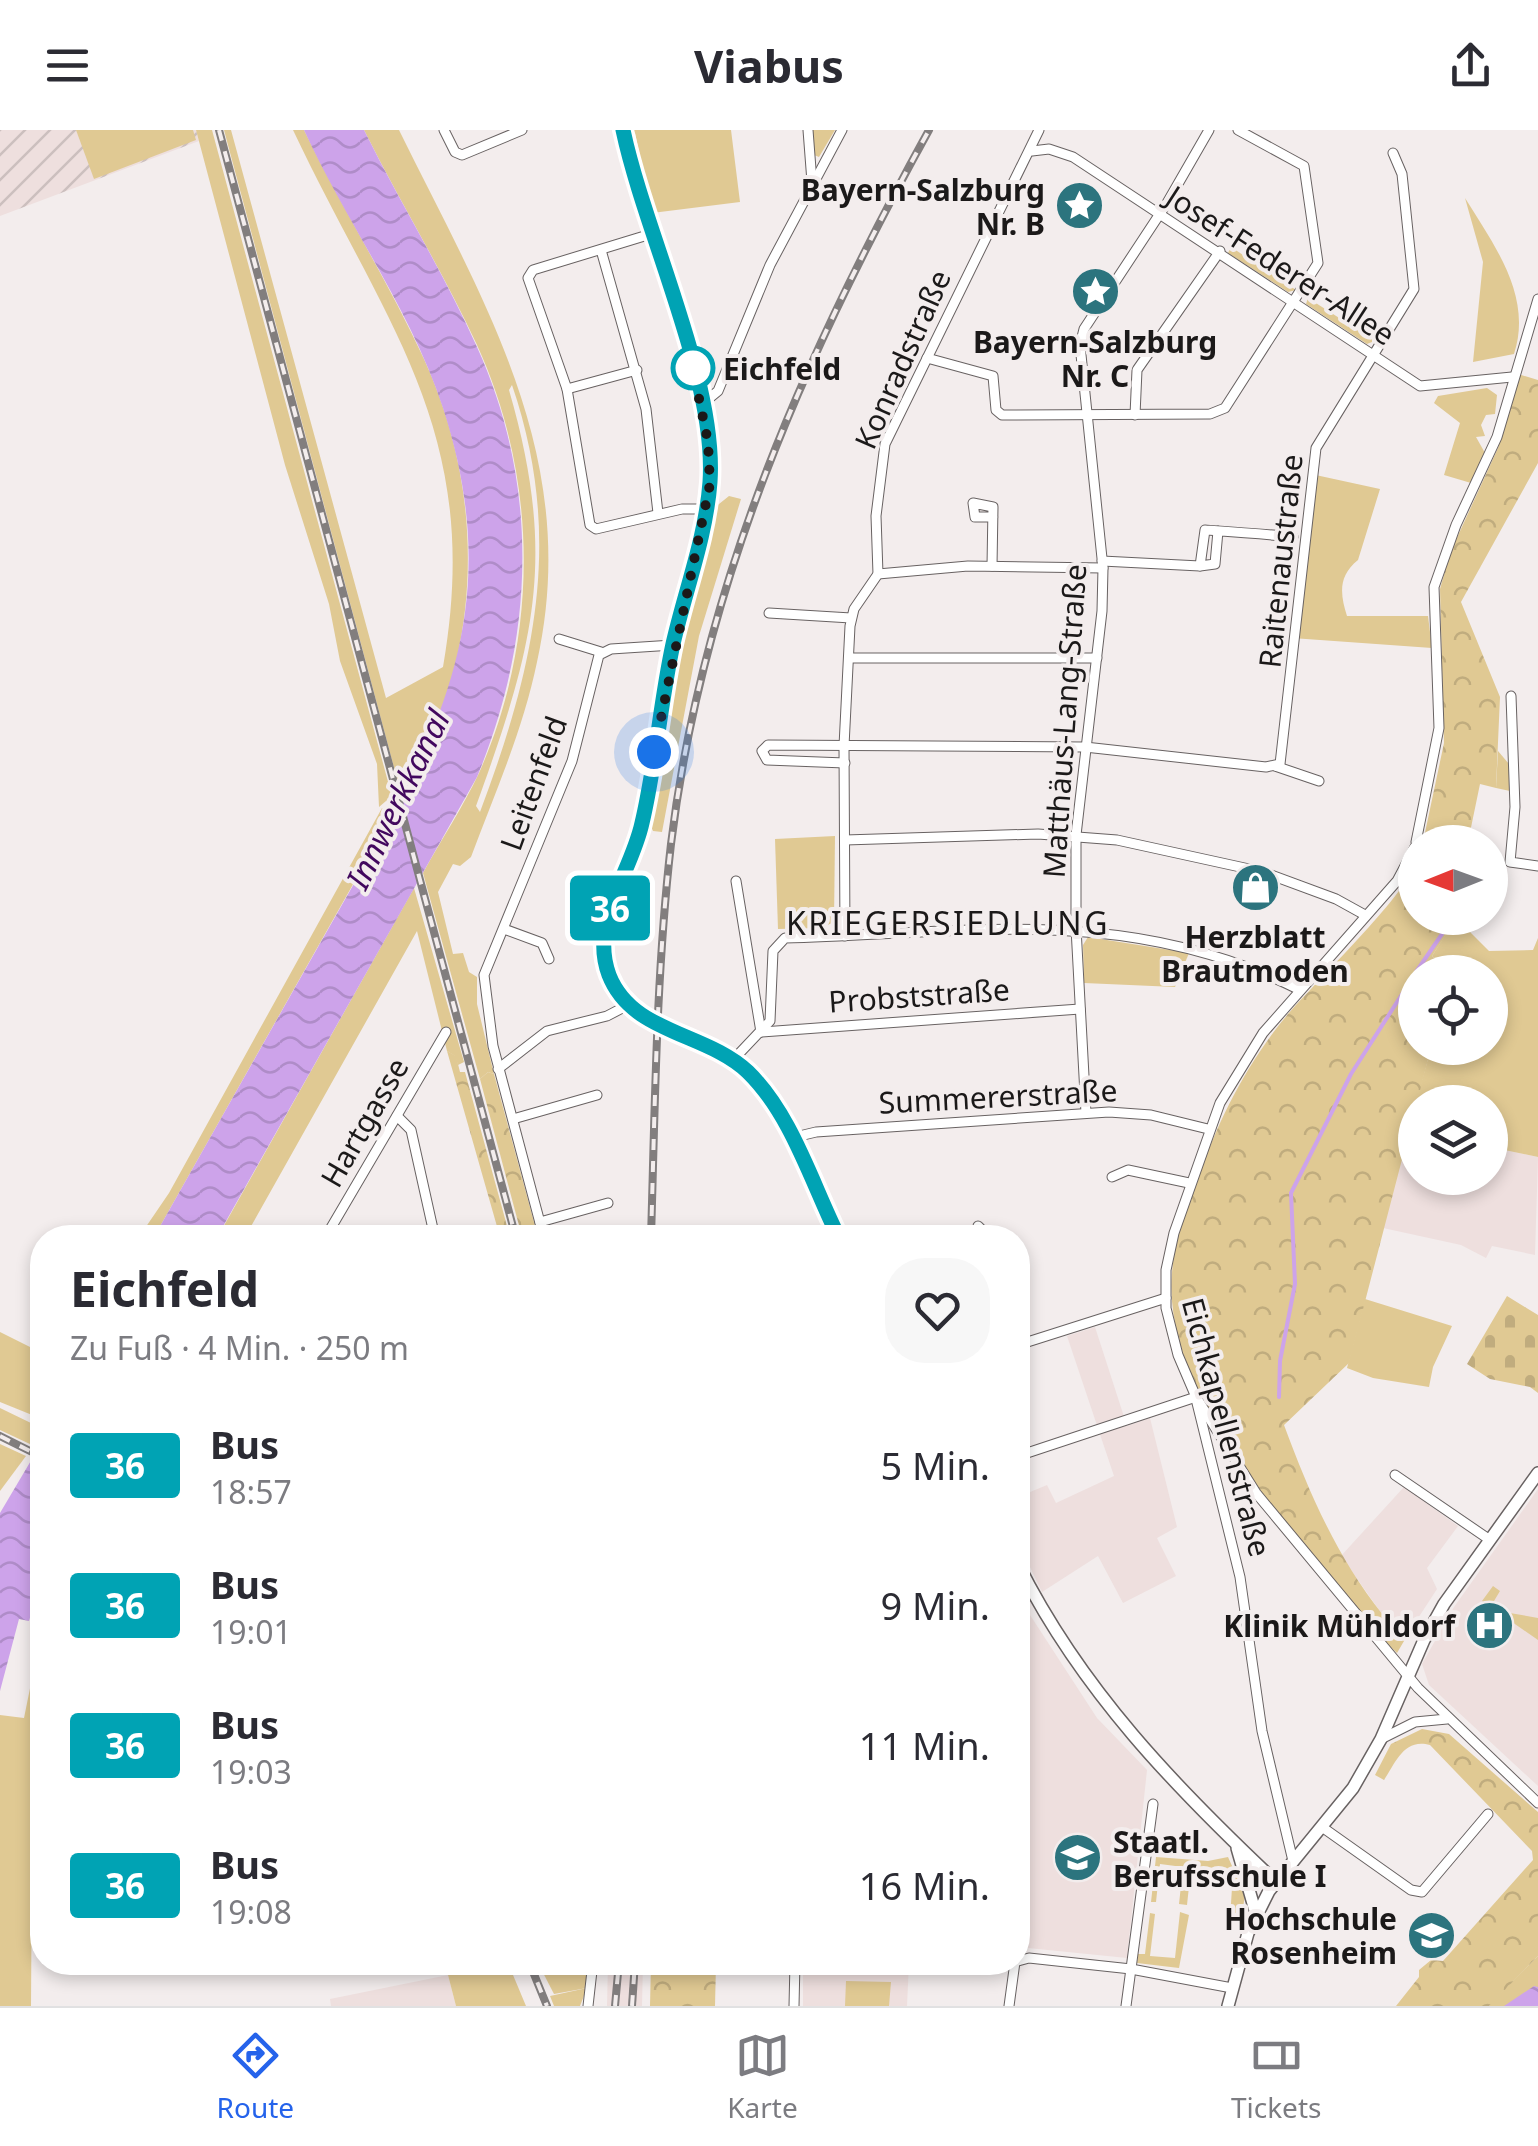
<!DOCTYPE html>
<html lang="de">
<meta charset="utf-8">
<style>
:root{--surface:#fff;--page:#f7f7f7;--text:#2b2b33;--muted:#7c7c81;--line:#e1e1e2;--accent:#2563eb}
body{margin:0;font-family:"Noto Sans",sans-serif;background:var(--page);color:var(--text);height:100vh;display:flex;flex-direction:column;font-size:38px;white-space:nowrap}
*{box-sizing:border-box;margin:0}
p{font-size:32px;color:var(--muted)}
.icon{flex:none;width:55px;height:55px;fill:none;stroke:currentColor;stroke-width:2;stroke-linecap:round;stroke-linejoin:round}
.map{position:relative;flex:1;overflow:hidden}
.panel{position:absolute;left:30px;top:1095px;width:1000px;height:750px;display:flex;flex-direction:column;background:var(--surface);border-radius:40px;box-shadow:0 5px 15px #0003}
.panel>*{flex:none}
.badge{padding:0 20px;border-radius:8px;font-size:35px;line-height:65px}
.needle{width:65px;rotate:269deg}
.controls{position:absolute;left:1398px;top:695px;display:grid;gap:20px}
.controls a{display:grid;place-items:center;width:110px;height:110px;border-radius:50%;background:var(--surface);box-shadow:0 5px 15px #0003;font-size:50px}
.you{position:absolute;width:50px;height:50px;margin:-25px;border:8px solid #fff;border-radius:50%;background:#1a73e8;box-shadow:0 0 0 15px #1a73e833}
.map>.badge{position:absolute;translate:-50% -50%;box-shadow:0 0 0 5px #fff}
.round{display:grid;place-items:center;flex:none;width:105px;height:105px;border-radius:40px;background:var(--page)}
.head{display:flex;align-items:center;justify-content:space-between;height:170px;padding:0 40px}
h1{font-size:48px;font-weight:700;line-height:75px}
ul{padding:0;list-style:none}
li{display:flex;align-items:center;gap:30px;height:140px;padding:0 40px}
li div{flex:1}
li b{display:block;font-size:38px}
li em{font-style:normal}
li .badge{min-width:110px;font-weight:700;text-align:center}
header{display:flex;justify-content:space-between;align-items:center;height:130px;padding:0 40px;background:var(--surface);font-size:45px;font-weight:700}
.menu{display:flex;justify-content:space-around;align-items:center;height:140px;border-top:2px solid var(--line);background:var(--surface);font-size:28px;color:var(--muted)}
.menu a{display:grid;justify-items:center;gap:5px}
.menu .selected{color:var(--accent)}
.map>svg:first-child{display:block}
.built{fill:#eedfde}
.industrial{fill:url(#industrial-furrows)}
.green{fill:#e0c993;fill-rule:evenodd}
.forest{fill:url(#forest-crowns)}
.cemetery{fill:url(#cemetery-stones)}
.water{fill:url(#water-waves)}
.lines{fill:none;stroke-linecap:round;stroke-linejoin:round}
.stream{stroke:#cda3ea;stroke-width:4}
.minor-casing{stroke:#686262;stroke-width:11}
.tertiary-casing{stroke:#686262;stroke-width:14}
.minor{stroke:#fff;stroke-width:9}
.tertiary{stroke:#fff;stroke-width:11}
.rail-casing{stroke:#827e7e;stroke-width:8}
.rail{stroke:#f3eded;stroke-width:4;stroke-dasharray:11;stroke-linecap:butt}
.line-casing{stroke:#fff;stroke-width:22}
.line{stroke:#00a3b4;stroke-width:15}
.walk{stroke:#1b1919;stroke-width:10;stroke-dasharray:0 18}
.stop-dot{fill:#fff;stroke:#00a3b4;stroke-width:5}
.labels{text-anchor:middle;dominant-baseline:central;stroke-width:8;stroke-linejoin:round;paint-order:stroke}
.poi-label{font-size:30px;font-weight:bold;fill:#1b1919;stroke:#f3eded;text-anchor:end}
.street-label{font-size:30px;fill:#1b1919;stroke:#f3eded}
.stop-label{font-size:30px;font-weight:bold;fill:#1b1919;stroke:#f3eded;text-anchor:start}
.water-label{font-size:32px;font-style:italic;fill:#42085e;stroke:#f3eded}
.neighbourhood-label{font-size:32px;letter-spacing:2.5px;fill:#1b1919;stroke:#f3eded}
</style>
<header><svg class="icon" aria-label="menu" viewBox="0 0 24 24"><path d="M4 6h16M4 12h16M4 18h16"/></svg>Viabus<svg class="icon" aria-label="share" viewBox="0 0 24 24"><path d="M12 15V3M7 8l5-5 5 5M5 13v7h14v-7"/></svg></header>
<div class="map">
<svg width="1538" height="1876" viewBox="0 0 1538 1876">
<defs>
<pattern id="industrial-furrows" width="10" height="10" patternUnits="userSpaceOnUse" patternTransform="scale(2.5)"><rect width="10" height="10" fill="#eedfde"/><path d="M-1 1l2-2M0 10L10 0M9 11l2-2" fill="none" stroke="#ccbfbe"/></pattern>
<pattern id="forest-crowns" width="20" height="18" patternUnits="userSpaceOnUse" patternTransform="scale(2.5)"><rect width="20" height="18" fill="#e0c993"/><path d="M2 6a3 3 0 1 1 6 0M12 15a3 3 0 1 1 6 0" fill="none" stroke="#c0ac7e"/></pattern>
<pattern id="cemetery-stones" width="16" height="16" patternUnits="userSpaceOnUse" patternTransform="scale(2.5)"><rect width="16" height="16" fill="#e0c993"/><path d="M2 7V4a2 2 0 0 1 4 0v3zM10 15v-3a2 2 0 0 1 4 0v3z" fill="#c0ac7e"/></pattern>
<pattern id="water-waves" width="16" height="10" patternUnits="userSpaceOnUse" patternTransform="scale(2.5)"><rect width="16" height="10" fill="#cda3ea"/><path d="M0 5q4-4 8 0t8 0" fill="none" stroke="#af8cc8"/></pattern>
</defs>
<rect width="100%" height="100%" fill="#f3eded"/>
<g class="built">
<path d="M1409,998L1415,1000V1048H1490V1017L1538,1027L1535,1125L1492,1116L1486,1128L1461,1115L1383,1098Z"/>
<path d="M1095,1197L1127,1296L1150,1288L1177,1397L1157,1408L1176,1446L1123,1473L1098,1426L1042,1462L1018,1412V1367L1047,1355L1056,1373L1114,1346L1067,1206Z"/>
<path d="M1404,1357L1458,1396L1427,1438L1437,1459L1411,1499L1382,1484L1341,1426Z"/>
<path d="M1538,1359V1656L1429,1555L1422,1534L1454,1477Z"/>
<path d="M1018,1485H1030L1097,1588L1147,1640L1127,1828L1018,1817Z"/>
<path d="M608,1833H643L642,1876H607Z"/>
<path d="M803,1833H909L907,1876H803Z"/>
<path d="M448,1845L456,1876H331L330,1869Z"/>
</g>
<path class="industrial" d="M0,0H196L199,11L0,86Z"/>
<g class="green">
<path d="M76,0H193L196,10L94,49Z"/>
<path d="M196,0H212L394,674L386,671L379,677L377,634L340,531L329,474L285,335Z"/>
<path d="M224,0H231L386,568L443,537C484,302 387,199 293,0H304C342,78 388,151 424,229C482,355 483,500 424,626C418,641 408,650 401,664Z"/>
<path d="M364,0H399C485,175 582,329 537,532C523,600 495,663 471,727L460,736L453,734L438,762L453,824L463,823L469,842L477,847V874L494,944L488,942L480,949L423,743C441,710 463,677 479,643C539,508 539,350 477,215C443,142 400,72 364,0ZM512,255C564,407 535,536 480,682L476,676C534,516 558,429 509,260Z"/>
<path d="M630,0H731L740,72L652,83L638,36L641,31L635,3Z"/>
<path d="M812,0H835L819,27L814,25Z"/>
<path d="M1465,68C1494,115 1533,166 1514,224L1473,232L1483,132Z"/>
<path d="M1231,117L1296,160L1288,162L1228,123Z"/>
<path d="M1308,168L1372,209V212L1367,214L1306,174Z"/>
<path d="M1487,258L1497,265L1495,284L1486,285L1481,295L1485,306L1476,307L1485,323L1471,353L1444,345L1460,293L1434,273L1438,266Z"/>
<path d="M1311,344L1380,359L1358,430C1338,446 1340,464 1347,486H1428L1432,518L1292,508Z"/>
<path d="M729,366L741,369L699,506L662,702L653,701L650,694L690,473L714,378Z"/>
<path d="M1498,621L1509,634L1510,661L1496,658Z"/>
<path d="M382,678L391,687L154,1107H139L169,1063Z"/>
<path d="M835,706L834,792L821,798L778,799L775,709Z"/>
<path d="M414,758L464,932L458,935L455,926L447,921L417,801L245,1107L217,1108Z"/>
<path d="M1456,788L1489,821L1533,820L1538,808V1027L1490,1017V972H1416L1431,918H1490V842H1449L1432,826Z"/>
<path d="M1088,807L1189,823L1175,857L1084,853L1083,815Z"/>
<path d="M1365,1169L1452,1196L1433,1237L1429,1257L1373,1248L1347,1238Z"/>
<path d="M0,1202L42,1223V1284L37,1287L0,1272Z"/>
<path d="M0,1278L33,1294L32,1315L0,1300Z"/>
<path d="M0,1314L26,1326L0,1361Z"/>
<path d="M1493,1456L1500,1461L1494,1471L1510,1483L1538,1488V1510L1482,1471Z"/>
<path d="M1383,1485L1411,1499L1397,1523L1376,1503L1383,1498Z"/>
<path d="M42,1499L32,1725L31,1876H0V1585L24,1588Z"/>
<path d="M1156,1727L1208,1731L1228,1727L1245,1765L1241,1791L1230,1788L1232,1758L1227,1741L1191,1738L1187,1775L1179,1774L1183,1737L1160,1734L1156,1772H1151Z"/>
<path d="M1180,1782L1189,1785L1179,1838L1137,1833L1138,1824H1145L1150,1783L1155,1784L1150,1826L1175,1828Z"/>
<path d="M1538,1826V1876H1489L1491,1873Z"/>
<path d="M460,1833H508L526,1876H456L448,1845L463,1841Z"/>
<path d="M538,1833H586L587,1858L554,1864Z"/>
<path d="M846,1851L891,1852L889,1876H845Z"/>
</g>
<g class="forest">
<path d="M1518,244L1538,250V333L1461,472L1500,567L1496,658L1480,654L1468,712H1423L1444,613L1440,459L1450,423L1498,318Z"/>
<path d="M1415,734V788H1457L1432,826L1449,842H1415V918H1431L1349,1233L1284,1295C1310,1365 1337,1427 1383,1485V1498L1376,1503C1303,1410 1161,1270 1172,1143C1174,1111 1187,1077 1198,1048C1218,992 1242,943 1279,895C1309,857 1402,771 1415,734Z"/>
<path d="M447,921L456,926L460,942H465L510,1107H500Z"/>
<path d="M488,942L494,944L538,1107H522L480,949Z"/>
<path d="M1422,1599L1449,1604L1538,1682V1826L1489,1876H1396L1419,1847V1840L1431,1830L1443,1831L1533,1730L1532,1721L1430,1615C1404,1608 1396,1632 1384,1650L1375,1645L1391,1614Z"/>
<path d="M651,1833L716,1834L715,1876H650Z"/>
<path d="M587,1858L580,1876H554L550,1866Z"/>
</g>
<path class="cemetery" d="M1507,1166L1538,1185V1263L1530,1257L1490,1249L1467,1234Z"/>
<g class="water">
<path d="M304,0H364C400,73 444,143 477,217C540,356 535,507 477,647L217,1107H154C208,1011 263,914 318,817C423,631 515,500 443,278C411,180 347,94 304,0Z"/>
<path d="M42,1312V1449L29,1491L19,1489L0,1561V1383Z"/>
<path d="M1534,1856L1538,1857V1876H1504Z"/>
</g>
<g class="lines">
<g class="stream">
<path d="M1416,842L1453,788"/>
<path d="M1279,1267L1280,1231L1295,1154L1291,1063L1351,944L1415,844"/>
</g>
<defs>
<g id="minor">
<path d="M444,0L455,22L462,25L522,0"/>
<path d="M808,0L812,52"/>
<path d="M1032,21L1049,19L1073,27L1420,256L1512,247"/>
<path d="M651,104L533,140L528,148L567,259L590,395L596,399L682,379H706"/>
<path d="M601,120L646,279L658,383"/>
<path d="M927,228L993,246L996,280L1002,285L1210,284L1225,278L1318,133L1304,36L1238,0"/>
<path d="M567,259L637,240"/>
<path d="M701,275L718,261L770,135L842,0"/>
<path d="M1135,285L1137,240L1220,121"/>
<path d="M1218,401L1215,434L1200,436L1205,400C1234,402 1264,404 1293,407"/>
<path d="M1102,431L1200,436"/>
<path d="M992,436L993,377L973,373L975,387H993"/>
<path d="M878,444L968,436L1103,438"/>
<path d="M769,483L851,488"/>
<path d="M559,509L601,522"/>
<path d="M849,528H1097"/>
<path d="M1511,566L1515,677L1510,732L1538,736"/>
<path d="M845,633L767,630L762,621L768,615L1085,617L1266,637L1280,634L1316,318L1414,159L1402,44L1393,23"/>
<path d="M1275,636L1319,651"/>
<path d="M845,710L1038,704L1117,710L1263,742L1336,769L1365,785"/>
<path d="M1416,712L1439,598L1434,457L1456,395L1497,307L1538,169"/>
<path d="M1415,717L1397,751L1263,903L1220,973L1174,1103L1166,1140V1178L1178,1225L1196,1267L1256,1363L1418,1558L1538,1673"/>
<path d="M736,751L761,902"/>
<path d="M504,799L542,813L549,829"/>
<path d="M845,806L844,616L850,496L854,479L878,444L876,386L885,314L1039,0"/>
<path d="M761,902L1080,879"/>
<path d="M733,930L770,891L773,821L785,808C970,803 1127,774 1300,860"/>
<path d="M498,939L547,901L607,886L628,875"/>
<path d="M1086,983L1076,798V705L1102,481L1103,438L1080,215L1084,199L1167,73L1209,0"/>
<path d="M397,986L411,1000L435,1108"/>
<path d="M513,989L597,965"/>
<path d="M791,1008L816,1002L1109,982L1151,985L1208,999"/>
<path d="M1112,1047L1128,1040L1189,1053"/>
<path d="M540,1092L608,1073"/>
<path d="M978,1096L990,1108"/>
<path d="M325,1108L446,902"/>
<path d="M544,1108L493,916L484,845L572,631L599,525L611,519L673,515"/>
<path d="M1018,1215L1166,1168"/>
<path d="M1196,1269L1240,1447L1262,1601L1293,1731"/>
<path d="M1018,1326L1196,1267"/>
<path d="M1395,1345L1490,1410"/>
<path d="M1383,1608L1415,1592L1447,1589"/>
<path d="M1322,1697L1411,1760L1422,1762L1488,1684"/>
<path d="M1018,1831L1029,1828L1131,1839L1232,1858"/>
<path d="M588,1876L593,1832"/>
<path d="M794,1876L795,1832"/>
<path d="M1009,1876L1015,1832"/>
<path d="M1126,1876L1153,1674"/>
</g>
<g id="tertiary">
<path d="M623,0C644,101 722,262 709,359C702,412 685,463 674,514C660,573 656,635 642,693C631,744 589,791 609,845C631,904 706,903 748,943C792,985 812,1054 839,1108"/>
<path d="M1018,1434C1081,1560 1175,1657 1276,1752"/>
<path d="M1237,1718L1256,1784"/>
<path d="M1228,1876L1248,1803L1269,1761L1353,1658L1381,1609L1424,1510L1444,1474L1538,1343"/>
</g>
</defs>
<use href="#minor" class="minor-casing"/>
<use href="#tertiary" class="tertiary-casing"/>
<use href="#minor" class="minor"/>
<use href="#tertiary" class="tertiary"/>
<defs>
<g id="rail">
<path d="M219,0L516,1108"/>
<path d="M651,1108C655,976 656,845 671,714C702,456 805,225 929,0"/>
<path d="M0,1306L42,1327"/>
<path d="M529,1832L547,1876"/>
<path d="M615,1876L619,1832"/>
<path d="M632,1876L635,1832"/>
</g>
</defs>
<use href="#rail" class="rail-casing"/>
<use href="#rail" class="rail"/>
</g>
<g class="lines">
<defs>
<path id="line" d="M623,0C645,104 717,250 710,352C706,407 685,461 673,514C660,574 656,634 642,693C631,744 589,791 609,845C632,904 706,902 748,942C792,985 812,1054 839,1108"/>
</defs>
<use href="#line" class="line-casing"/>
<use href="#line" class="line"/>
<path class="walk" d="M654,622L710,354L708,312L691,230L693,238"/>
</g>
<defs>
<symbol id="sight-disc" viewBox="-11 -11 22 22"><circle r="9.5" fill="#2c747e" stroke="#f3eded"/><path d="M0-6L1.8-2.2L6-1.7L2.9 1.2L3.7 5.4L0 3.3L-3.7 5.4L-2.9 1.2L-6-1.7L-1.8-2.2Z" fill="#fff"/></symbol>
<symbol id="shop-disc" viewBox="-11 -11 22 22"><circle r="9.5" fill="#2c747e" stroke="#f3eded"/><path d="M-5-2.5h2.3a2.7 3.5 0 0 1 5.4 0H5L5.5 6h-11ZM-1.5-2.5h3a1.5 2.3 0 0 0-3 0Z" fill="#fff"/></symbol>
<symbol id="hospital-disc" viewBox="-11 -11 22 22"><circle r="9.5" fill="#2c747e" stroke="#f3eded"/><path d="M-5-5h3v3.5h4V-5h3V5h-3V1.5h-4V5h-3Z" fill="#fff"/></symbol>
<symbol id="school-disc" viewBox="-11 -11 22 22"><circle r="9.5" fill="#2c747e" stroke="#f3eded"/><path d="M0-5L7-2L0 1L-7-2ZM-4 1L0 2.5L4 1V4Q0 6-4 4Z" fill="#fff"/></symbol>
<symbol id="university-disc" viewBox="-11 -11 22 22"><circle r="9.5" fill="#2c747e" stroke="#f3eded"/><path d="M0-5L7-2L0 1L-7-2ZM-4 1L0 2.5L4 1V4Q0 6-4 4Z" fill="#fff"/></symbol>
</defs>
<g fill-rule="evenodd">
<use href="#sight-disc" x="1052" y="48" width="55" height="55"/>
<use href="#sight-disc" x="1068" y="134" width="55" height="55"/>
<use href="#shop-disc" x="1228" y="730" width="55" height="55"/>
<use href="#hospital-disc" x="1462" y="1468" width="55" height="55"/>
<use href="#school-disc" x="1050" y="1700" width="55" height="55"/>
<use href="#university-disc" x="1404" y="1778" width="55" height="55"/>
</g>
<circle class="stop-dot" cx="693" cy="238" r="20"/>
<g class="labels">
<g class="poi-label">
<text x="1045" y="59">Bayern-Salzburg<tspan x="1045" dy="34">Nr. B</tspan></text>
<text x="1095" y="211" text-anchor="middle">Bayern-Salzburg<tspan x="1095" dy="34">Nr. C</tspan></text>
<text x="1255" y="806" text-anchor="middle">Herzblatt<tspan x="1255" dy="34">Brautmoden</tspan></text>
<text x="1455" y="1495">Klinik Mühldorf</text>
<text x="1113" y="1711" text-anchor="start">Staatl.<tspan x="1113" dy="34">Berufsschule I</tspan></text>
<text x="1397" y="1788">Hochschule<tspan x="1397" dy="34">Rosenheim</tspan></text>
</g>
<g class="street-label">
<text transform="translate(1281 135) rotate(33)">Josef-Federer-Allee</text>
<text transform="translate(902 229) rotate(-66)">Konradstraße</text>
<text transform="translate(1280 431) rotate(-84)">Raitenaustraße</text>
<text transform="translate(1064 591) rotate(-86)">Matthäus-Lang-Straße</text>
<text transform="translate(533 653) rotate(-70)">Leitenfeld</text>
<text transform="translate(919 865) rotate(-4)">Probststraße</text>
<text transform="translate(998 966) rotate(-3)">Summererstraße</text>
<text transform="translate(364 992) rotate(-60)">Hartgasse</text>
<text transform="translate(1227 1297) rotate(75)">Eichkapellenstraße</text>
</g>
<g class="stop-label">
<text x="723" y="238">Eichfeld</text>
</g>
<g class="water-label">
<text transform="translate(397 669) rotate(-64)">Innwerkkanal</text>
</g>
<g class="neighbourhood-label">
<text x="948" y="792">KRIEGERSIEDLUNG</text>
</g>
</g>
</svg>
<div class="controls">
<a><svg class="needle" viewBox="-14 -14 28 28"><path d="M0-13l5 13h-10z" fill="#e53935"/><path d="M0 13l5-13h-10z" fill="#7c7c81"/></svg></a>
<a><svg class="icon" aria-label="locate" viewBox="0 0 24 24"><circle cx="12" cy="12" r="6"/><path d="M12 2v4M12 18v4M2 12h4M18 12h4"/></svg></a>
<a><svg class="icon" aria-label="layers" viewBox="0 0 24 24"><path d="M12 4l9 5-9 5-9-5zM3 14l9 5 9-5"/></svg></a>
</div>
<div class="you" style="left:654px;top:622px"></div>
<b class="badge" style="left:610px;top:778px;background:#00a3b4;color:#fff">36</b>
<section class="panel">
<div class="head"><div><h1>Eichfeld</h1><p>Zu Fuß · 4 Min. · 250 m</p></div><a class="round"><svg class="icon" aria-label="heart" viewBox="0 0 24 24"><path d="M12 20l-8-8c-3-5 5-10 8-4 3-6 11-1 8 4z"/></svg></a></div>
<ul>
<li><span class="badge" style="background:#00a3b4;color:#fff">36</span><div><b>Bus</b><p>18:57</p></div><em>5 Min.</em></li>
<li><span class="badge" style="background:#00a3b4;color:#fff">36</span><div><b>Bus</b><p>19:01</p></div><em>9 Min.</em></li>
<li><span class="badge" style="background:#00a3b4;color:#fff">36</span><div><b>Bus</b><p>19:03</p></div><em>11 Min.</em></li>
<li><span class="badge" style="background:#00a3b4;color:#fff">36</span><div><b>Bus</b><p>19:08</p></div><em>16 Min.</em></li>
</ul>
</section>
</div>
<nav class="menu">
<a class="selected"><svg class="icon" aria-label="directions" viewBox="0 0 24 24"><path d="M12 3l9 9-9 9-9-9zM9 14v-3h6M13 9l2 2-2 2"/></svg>Route</a>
<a><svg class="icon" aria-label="map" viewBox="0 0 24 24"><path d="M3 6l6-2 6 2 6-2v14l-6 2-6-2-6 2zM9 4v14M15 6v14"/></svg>Karte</a>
<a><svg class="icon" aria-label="tickets" viewBox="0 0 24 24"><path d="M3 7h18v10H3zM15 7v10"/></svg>Tickets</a>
</nav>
